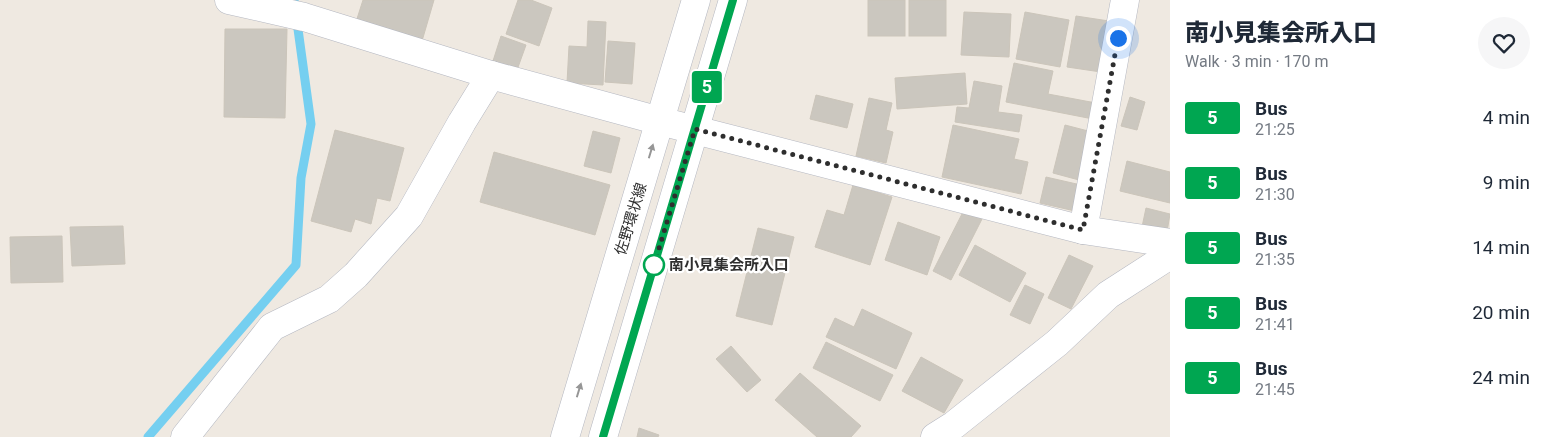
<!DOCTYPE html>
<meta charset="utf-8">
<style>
:root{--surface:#fff;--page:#f6f6f7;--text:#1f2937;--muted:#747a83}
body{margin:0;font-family:Roboto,"Noto Sans JP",sans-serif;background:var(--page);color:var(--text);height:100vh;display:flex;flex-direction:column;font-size:19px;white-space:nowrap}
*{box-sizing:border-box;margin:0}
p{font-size:16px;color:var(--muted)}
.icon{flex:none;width:28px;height:28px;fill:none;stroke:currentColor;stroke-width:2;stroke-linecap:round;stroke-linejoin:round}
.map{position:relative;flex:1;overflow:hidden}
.sheet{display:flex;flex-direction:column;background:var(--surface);width:375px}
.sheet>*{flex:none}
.badge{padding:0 10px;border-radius:4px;font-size:18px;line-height:32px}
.you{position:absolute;width:25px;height:25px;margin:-12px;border:4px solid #fff;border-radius:50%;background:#1a73e8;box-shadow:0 0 0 8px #1a73e833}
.map>.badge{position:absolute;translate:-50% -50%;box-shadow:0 0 0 2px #fff}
.round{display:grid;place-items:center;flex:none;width:52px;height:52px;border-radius:26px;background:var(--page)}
.summary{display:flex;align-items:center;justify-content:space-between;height:85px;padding:0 15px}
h1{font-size:24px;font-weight:800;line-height:38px}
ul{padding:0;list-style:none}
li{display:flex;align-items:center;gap:15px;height:65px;padding:0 15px}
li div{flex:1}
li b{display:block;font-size:19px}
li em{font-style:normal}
li .badge{min-width:55px;font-weight:700;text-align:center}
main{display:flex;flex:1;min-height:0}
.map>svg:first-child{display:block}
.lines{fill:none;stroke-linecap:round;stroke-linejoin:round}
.stream{stroke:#75cff0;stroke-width:9}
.building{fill:#cbc7bf;stroke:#cbc5ba}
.minor-casing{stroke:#b4b7c1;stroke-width:29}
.secondary-casing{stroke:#b4b7c1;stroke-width:29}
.minor{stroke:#fff;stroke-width:28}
.secondary{stroke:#fff;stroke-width:28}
.oneway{fill:#969696}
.line-casing{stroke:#fff;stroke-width:11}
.line{stroke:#00a651;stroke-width:8}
.walk{stroke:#2e2e2e;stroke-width:5;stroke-dasharray:0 9}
.stop-dot{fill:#fff;stroke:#00a651;stroke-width:2.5}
.labels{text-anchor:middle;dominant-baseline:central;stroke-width:4.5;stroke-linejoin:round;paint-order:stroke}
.street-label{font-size:15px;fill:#2e2e2e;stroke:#fff}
.stop-label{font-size:15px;font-weight:bold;fill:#2e2e2e;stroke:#fff;text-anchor:start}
</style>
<main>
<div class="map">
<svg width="1170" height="437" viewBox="0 0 1170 437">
<rect width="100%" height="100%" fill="#efe9e1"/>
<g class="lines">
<path class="stream" d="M148,437L296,265L301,178L311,124L294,0"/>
</g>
<g class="building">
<path d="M363,0H434L422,41L356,22Z"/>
<path d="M518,0H531L552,8L539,46L506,34Z"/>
<rect x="868" y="0" width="37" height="36"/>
<rect x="909" y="0" width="37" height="36"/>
<path d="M964,12L1011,14L1009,57L961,55Z"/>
<path d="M1025,12L1069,20L1060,67L1016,59Z"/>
<path d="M1076,16L1109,21L1101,72L1067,67Z"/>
<path d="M588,21L606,22L603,85L567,83L569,46L587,47Z"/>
<path d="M225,29H287L285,118L224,117Z"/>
<path d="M501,36L526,45L517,70L493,61Z"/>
<path d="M608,41L635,43L632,84L605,82Z"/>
<path d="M1014,63L1053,71L1048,94L1096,103L1093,119L1006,102Z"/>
<path d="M965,73L967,104L897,109L895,78Z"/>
<path d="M974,81L1002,86L998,112L1022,115L1019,132L955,122L957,107L969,108Z"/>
<path d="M816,95L853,104L847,128L810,119Z"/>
<path d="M1130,97L1145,102L1137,130L1121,126Z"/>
<path d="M869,98L892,103L886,130L893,132L886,163L856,156Z"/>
<path d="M953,125L1019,139L1014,159L1028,162L1021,194L942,177Z"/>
<path d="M1065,125L1092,132L1079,180L1053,173Z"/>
<path d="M335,130L404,148L390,201L377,198L371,224L355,219L351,232L311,221Z"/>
<path d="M593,131L620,138L611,173L584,166Z"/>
<path d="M494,152L610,185L595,235L480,202Z"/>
<path d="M1127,161L1170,172V203L1120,191Z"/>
<path d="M1046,177L1081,185L1075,211L1040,203Z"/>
<path d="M853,185L892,197L870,265L815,247L827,210L844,215Z"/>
<path d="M1146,208L1170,214L1167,232L1142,227Z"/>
<path d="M964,210L982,219L951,280L933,271Z"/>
<path d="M898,222L940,237L927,275L885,260Z"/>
<path d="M123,226L125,264L72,266L70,227Z"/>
<path d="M758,228L794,237L772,325L736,316Z"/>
<path d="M62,236L63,282L11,283L10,237Z"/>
<path d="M975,245L1026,273L1010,302L959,275Z"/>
<path d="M1069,255L1093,266L1071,309L1048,298Z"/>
<path d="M1025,285L1044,294L1030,324L1010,315Z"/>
<path d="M862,309L912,333L896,369L826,337L835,318L854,327Z"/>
<path d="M826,342L893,375L880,401L813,368Z"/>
<path d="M731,346L761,380L747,392L716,359Z"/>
<path d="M921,357L963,380L944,413L902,391Z"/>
<path d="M800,373L861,426L851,437H817L775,400Z"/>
<path d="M639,428L659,435L658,437H637Z"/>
</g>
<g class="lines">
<defs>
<g id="minor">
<path d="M229,0L304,17L491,75L660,121L1083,230L1170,243"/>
<path d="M1083,230L1125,0"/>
<path d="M185,437L272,327L329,299L356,275L409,216L462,122L491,75"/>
<path d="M935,437L954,425L1057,343L1108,295L1170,255"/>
</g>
<g id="secondary">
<path d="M565,437L696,0"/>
<path d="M603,437L733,0"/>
</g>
</defs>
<use href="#minor" class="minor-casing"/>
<use href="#secondary" class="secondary-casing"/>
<use href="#minor" class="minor"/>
<use href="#secondary" class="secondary"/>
</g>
<defs><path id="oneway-solid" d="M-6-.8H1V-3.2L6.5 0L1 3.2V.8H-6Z" transform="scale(1.25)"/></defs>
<g class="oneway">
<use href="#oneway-solid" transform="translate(651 151) rotate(-73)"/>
<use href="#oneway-solid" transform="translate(579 390) rotate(-73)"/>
</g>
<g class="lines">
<defs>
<path id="line" d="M603,437L733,0"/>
</defs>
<use href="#line" class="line-casing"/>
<use href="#line" class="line"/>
<path class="walk" d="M654,265L695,129L1083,230L1118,38"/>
</g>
<circle class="stop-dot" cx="654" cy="265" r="10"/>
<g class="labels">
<g class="street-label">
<text transform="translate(631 219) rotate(-73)">佐野環状線</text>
</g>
<g class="stop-label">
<text x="669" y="265">南小見集会所入口</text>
</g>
</g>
</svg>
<div class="you" style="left:1118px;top:38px"></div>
<b class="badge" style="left:707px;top:87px;background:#00a651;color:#fff">5</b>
</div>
<section class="sheet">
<div class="summary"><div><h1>南小見集会所入口</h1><p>Walk · 3 min · 170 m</p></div><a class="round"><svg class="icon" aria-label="heart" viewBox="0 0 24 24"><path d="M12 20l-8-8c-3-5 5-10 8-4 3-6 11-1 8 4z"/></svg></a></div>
<ul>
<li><span class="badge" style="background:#00a651;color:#fff">5</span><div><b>Bus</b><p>21:25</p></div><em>4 min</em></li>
<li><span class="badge" style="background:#00a651;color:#fff">5</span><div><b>Bus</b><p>21:30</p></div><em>9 min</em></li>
<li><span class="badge" style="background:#00a651;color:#fff">5</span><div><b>Bus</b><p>21:35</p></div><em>14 min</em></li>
<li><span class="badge" style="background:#00a651;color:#fff">5</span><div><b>Bus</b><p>21:41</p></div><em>20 min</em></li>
<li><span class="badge" style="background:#00a651;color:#fff">5</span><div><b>Bus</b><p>21:45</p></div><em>24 min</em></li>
</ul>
</section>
</main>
